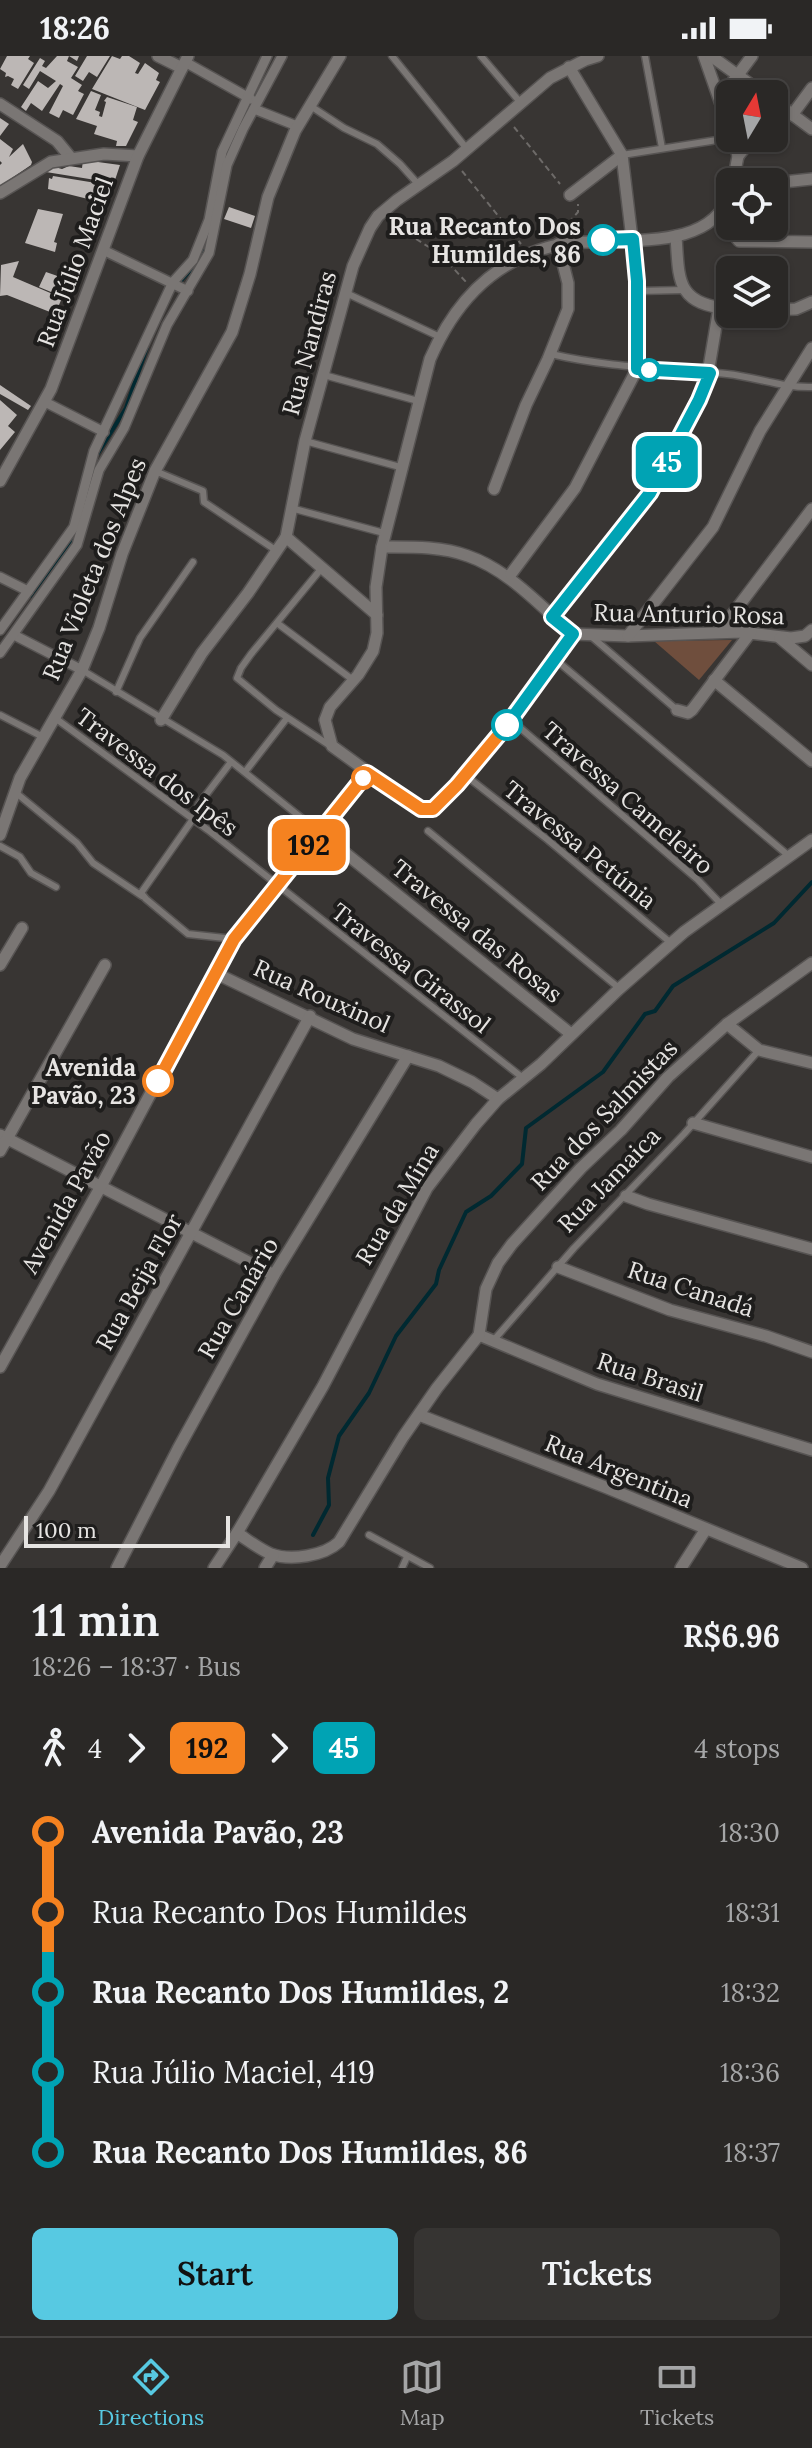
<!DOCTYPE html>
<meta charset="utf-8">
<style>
:root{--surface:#2a2826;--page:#363432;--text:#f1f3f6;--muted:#a5a6a7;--line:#464443;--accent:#57c9e2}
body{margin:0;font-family:Lora,serif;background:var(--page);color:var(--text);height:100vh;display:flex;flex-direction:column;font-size:30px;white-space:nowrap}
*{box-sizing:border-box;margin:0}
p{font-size:26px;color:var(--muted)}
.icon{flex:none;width:44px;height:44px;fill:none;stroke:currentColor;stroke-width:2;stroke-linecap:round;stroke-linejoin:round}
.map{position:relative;height:1512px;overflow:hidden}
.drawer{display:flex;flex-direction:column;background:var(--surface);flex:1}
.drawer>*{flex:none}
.badge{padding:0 16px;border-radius:12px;font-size:28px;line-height:52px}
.needle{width:52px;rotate:10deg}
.tools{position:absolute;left:716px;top:24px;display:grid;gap:16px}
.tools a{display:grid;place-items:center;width:72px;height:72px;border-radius:12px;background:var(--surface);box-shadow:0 2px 6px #0004,0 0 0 2px var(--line);font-size:40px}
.scale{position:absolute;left:24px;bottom:20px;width:206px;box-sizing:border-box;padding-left:8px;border:4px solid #e6e4e2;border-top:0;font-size:22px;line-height:28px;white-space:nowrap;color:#e6e4e2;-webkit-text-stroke:6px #1e1d1c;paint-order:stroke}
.map>.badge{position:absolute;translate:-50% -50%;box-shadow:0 0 0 4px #fff}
.legs{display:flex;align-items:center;gap:12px;height:88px;padding:0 32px;font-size:26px}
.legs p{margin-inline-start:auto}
.headline{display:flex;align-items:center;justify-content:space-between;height:136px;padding:0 32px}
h1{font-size:44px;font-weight:600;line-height:60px}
.primary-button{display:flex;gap:16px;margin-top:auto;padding:16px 32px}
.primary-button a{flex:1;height:92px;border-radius:12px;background:var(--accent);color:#111;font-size:32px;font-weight:600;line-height:92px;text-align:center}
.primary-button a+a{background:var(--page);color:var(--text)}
ul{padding:0 32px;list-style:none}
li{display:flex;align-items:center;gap:28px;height:80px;font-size:30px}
li i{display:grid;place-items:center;width:12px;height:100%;margin:0 10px;background:currentColor}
li i::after{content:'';width:20px;height:20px;margin:-10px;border:6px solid;border-radius:50%;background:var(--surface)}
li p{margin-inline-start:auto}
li:first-child i{background:linear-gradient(#0000 50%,currentColor 0)}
li:last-child i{background:linear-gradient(currentColor 50%,#0000 0)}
.status{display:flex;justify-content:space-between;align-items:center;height:56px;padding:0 40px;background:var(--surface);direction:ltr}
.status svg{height:22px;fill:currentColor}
.menu{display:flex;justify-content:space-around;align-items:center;height:112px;border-top:2px solid var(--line);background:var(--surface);font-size:22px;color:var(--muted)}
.menu a{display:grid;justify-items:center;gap:4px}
.menu .active{color:var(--accent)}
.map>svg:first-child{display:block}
.green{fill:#6f4e3d}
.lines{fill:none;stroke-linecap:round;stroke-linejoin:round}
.stream{stroke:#002931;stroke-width:4}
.building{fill:#bcb7b5}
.service-casing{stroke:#575453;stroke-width:9}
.pedestrian-casing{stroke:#575453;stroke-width:12}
.minor-casing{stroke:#575453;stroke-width:14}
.path{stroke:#6d6a68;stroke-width:2;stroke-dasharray:6 4;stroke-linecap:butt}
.service{stroke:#7a7674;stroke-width:6}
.pedestrian{stroke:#7a7674;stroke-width:9}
.minor{stroke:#7a7674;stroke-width:11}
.line-1-casing{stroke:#fff;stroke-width:18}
.line-2-casing{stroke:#fff;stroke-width:18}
.line-1{stroke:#f58220;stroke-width:12}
.line-2{stroke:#00a3b4;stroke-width:12}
.stop-2-dot{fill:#fff;stroke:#00a3b4;stroke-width:4}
.stop-1-dot{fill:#fff;stroke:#f58220;stroke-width:4}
.labels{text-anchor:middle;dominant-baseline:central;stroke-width:8;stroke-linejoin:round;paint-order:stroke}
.stop-label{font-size:24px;font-weight:bold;fill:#e6e4e2;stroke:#1e1d1c;text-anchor:end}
.street-label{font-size:24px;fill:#e6e4e2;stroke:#1e1d1c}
</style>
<div class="status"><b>18:26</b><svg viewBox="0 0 49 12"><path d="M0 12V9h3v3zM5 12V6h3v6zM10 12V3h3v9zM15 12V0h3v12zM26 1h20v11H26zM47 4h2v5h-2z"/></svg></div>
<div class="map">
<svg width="812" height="1512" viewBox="0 0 812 1512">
<rect width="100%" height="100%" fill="#383533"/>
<path class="green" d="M732,584L699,624L654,585Z"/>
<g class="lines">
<g class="stream">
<path d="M177,229L197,207L210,176"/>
<path d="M95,402L126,352L147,291"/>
<path d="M30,540L77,476"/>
<path d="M313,1479L329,1449L328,1422L339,1380L369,1337L396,1280L436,1228L439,1214L466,1156L491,1140L522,1108L526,1072L603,1016L645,958L655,955L673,930L774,867L812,826"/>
</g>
</g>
<g class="building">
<path d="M7,0H30L28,3L34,7L18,33L11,29L14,23L8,20L5,21L6,17L0,13Z"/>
<path d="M57,0H79L77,5L69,0L67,5L78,11L71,22L82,29L78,35L84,38L73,59L63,54L59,62L49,57L63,30L60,28L42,55L31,47L26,55L21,51L38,25L48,32L56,25L40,15L29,33L23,29L40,2L45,5L42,10L46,12Z"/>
<path d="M87,0H110L97,21L89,16L83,25L75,20Z"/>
<path d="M112,0L120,3L122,0H129L140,7L135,17L138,18L145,7L159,17L156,24L160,26L145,54L92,33Z"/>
<path d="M91,35L101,39L95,54L100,56L99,60L102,61L106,46L104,45L107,41L137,51L133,64L138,66L126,90H116L117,85L94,78L97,70L76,63Z"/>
<path d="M0,62L9,68L0,80Z"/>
<path d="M0,83L13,93L9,101L23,88L32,106L31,109L0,130V109L2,107L0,105Z"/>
<path d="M83,104L120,109L114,127L46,116L47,109L62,113L69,110L82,112Z"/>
<path d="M53,120L96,127L92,144L48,133L49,122L52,123Z"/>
<path d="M229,151L255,160L251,172L224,163Z"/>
<path d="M38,153L63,158L54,186L57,187L55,196L25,187Z"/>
<path d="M19,205L13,221L62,242L55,258L7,239L0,240L1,209Z"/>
<path d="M46,216L72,225L68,236L59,232L56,238L39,231Z"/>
<path d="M0,329L31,350L28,354L0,338Z"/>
<path d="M0,344L17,359L8,370L15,376L0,394Z"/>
</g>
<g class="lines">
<defs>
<g id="service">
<path d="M392,0L467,93"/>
<path d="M481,0L520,46"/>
<path d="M645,0L662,92"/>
<path d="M309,49L344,72L377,88L400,108L418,128"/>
<path d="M622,99L730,82"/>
<path d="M637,235L684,234"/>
<path d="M346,237L440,281"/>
<path d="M551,298C610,312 668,312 727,318C756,321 783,332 812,331"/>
<path d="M324,319L418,345"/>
<path d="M305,385L400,411"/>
<path d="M155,415L203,435L204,446L277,495"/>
<path d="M291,452L384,477"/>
<path d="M321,513L251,598L241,612L237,622L276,654L329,689"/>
<path d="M277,567L353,624"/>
<path d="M592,581L677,654"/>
<path d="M556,604L789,800"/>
<path d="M82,614L223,699L319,776"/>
<path d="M116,636L140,582L193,506"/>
<path d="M0,659L43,681"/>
<path d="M55,662L208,774L523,1022"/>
<path d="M511,664L697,823L721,848"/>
<path d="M231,706L199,748L193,763L141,837L146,843L188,878L234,883"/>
<path d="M245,716L287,662"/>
<path d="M465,719L548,784L671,887"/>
<path d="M15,736L77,787L93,807L142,840"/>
<path d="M428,775L619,932"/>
<path d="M0,790L20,801L31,817L56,831"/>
<path d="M493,1285L574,1192L684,1078L759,994"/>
<path d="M369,1479L430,1512"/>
<path d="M402,1512L407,1501"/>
</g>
<g id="pedestrian">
<path d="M185,6L251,43"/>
<path d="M254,53L297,70"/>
<path d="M103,194L188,235"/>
<path d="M45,346L104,376"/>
<path d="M0,521L28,535"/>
<path d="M0,574L74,471L94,395L173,226L193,204L209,164L222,96L267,0"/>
<path d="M14,579L82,614"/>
<path d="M0,597L77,489L99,414L124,372L167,269L209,197L227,109L243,73L282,0"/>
</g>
<g id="minor">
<path d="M158,0L182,12"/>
<path d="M704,0L730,74"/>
<path d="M711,0L764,38"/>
<path d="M720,43L752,0"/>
<path d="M774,45L812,73"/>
<path d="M0,48L57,85L71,102"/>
<path d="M792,59L812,32"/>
<path d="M733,82L738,100L733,126"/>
<path d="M738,100L753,82"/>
<path d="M774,127L812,123"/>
<path d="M0,137L51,106L104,98L138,100"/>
<path d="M570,139L622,99"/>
<path d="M717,160L739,185L812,186"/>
<path d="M676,180C679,225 676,248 730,253"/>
<path d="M774,254L796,253L812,246"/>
<path d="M0,425L51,333L138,100L188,0"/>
<path d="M494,433L526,349L548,303L568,253V227L558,188"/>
<path d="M286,481L377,559"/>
<path d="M382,491C410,491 441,490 468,500C509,514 541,551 573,578"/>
<path d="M511,518L575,432L637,313V225L622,99L569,11"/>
<path d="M552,561L640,451L661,417L706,329L719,252"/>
<path d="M719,576L812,453"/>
<path d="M573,578L511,664L457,729L433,753H421L405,743L332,690L325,664L330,651L358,619L373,595L377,577L376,531L382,491L430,303C453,250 488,209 546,192C599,175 709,205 730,137"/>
<path d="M573,578L628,580L741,576L791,582L805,580L812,574"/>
<path d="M628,580L713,471L760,375L812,292"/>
<path d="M780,582L812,609"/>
<path d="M714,624L812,705"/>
<path d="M677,654L688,657L692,654L751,576"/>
<path d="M161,664L202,597L248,537L286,481L305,385L353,210L370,172L378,160L397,144L453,105L550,22L585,4L598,0"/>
<path d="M319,776L571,978"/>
<path d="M0,779L20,722L82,614L99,572L122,498L155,415L232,276L250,218L268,141L295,75L340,0"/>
<path d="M0,909L22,872"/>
<path d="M215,917L353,983L439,1010L472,1026L498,1043"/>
<path d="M727,968L759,994L812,1007"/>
<path d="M693,1067L812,1101"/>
<path d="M0,1079L274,1219"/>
<path d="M0,1095L105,909"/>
<path d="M626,1140L648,1148L812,1193"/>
<path d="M558,1211L670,1254L766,1280L812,1296"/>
<path d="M479,1279L597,1328L812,1394"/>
<path d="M0,1311L100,1132L230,889L367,717"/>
<path d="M419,1359L605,1431L802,1512"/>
<path d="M237,1477C248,1484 259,1493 271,1498C291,1505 324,1500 339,1486L403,1381L437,1332L479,1279L486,1233L498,1207L512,1188L581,1112L621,1074L668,1021L727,968L812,907"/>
<path d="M0,1510L49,1435L310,960"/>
<path d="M117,1512L178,1393L274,1219L408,1000"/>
<path d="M214,1512L237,1477L323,1330L427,1132L476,1068L498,1043L541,1008L619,933L684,876L812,784"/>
<path d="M265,1512L273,1499"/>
<path d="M681,1512L706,1473"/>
</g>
</defs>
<use href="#service" class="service-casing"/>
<use href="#pedestrian" class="pedestrian-casing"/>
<use href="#minor" class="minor-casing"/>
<g class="path">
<path d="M514,71L560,128"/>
<path d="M462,115L521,188"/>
<path d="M393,164L408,178L440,198L467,227"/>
<path d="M562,174L578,156V148"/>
</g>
<use href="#service" class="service"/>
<use href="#pedestrian" class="pedestrian"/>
<use href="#minor" class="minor"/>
</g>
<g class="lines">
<defs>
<path id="line-1" d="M158,1025L234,883L367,717L421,753H433L457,729L507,669"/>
<path id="line-2" d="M507,669L573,578L552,561L650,437L699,344L710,317L637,313V225L633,183L603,184"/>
</defs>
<use href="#line-1" class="line-1-casing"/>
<use href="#line-2" class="line-2-casing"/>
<use href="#line-1" class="line-1"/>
<use href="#line-2" class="line-2"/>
</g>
<g class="stop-2-dot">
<circle cx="603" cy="184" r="14"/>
<circle cx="649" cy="314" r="10"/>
<circle cx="507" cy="669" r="14"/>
</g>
<g class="stop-1-dot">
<circle cx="363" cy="722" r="10"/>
<circle cx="158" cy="1025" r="14"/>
</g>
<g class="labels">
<g class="stop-label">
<text x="581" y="170">Rua Recanto Dos<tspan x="581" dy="28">Humildes, 86</tspan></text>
<text x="136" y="1011">Avenida<tspan x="136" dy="28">Pavão, 23</tspan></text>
</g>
<g class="street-label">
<text transform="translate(75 206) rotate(-70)">Rua Júlio Maciel</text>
<text transform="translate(309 287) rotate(-75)">Rua Nandiras</text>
<text transform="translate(94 513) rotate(-68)">Rua Violeta dos Alpes</text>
<text transform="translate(689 558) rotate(1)">Rua Anturio Rosa</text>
<text transform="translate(157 716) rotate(37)">Travessa dos Ipês</text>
<text transform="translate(628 742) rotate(41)">Travessa Cameleiro</text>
<text transform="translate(580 789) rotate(39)">Travessa Petúnia</text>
<text transform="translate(477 875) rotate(39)">Travessa das Rosas</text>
<text transform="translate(411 912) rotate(38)">Travessa Girassol</text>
<text transform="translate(322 940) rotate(24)">Rua Rouxinol</text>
<text transform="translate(604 1059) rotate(-46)">Rua dos Salmistas</text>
<text transform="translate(609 1124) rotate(-46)">Rua Jamaica</text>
<text transform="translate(66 1146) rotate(-61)">Avenida Pavão</text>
<text transform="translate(397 1148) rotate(-59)">Rua da Mina</text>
<text transform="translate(139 1226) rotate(-61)">Rua Beija Flor</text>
<text transform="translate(691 1233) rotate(18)">Rua Canadá</text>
<text transform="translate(238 1242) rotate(-60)">Rua Canário</text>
<text transform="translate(650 1321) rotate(18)">Rua Brasil</text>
<text transform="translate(619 1415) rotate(22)">Rua Argentina</text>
</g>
</g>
</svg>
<div class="tools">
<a><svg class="needle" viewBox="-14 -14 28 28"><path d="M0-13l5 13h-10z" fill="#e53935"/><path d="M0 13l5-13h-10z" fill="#a5a6a7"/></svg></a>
<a><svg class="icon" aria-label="locate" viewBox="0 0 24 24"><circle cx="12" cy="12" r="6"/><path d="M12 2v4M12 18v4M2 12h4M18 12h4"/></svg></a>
<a><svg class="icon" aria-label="layers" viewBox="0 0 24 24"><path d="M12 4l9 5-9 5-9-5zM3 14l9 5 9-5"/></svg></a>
</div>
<div class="scale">100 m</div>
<b class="badge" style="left:309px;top:789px;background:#f58220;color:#111">192</b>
<b class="badge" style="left:667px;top:406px;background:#00a3b4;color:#fff">45</b>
</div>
<section class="drawer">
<div class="headline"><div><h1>11 min</h1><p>18:26 – 18:37 · Bus</p></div><b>R$6.96</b></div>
<div class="legs"><svg class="icon" aria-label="walk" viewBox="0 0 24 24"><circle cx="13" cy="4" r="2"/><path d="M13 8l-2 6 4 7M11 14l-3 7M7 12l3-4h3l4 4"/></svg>4<svg class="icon" aria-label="forward" viewBox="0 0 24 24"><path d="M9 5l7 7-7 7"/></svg><b class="badge" style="background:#f58220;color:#111">192</b><svg class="icon" aria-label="forward" viewBox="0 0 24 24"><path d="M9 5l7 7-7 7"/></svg><b class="badge" style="background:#00a3b4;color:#fff">45</b><p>4 stops</p></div>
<ul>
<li><i style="color:#f58220"></i><b>Avenida Pavão, 23</b><p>18:30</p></li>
<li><i style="color:#f58220"></i><span>Rua Recanto Dos Humildes</span><p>18:31</p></li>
<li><i style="color:#00a3b4"></i><b>Rua Recanto Dos Humildes, 2</b><p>18:32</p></li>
<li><i style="color:#00a3b4"></i><span>Rua Júlio Maciel, 419</span><p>18:36</p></li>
<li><i style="color:#00a3b4"></i><b>Rua Recanto Dos Humildes, 86</b><p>18:37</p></li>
</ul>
<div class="primary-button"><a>Start</a><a>Tickets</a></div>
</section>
<nav class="menu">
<a class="active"><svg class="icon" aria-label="directions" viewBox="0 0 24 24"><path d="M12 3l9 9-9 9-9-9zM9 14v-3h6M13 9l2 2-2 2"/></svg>Directions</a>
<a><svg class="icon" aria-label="map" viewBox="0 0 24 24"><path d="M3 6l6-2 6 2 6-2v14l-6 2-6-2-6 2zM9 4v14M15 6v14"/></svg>Map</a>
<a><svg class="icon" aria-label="tickets" viewBox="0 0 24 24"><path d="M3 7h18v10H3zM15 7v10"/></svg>Tickets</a>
</nav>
